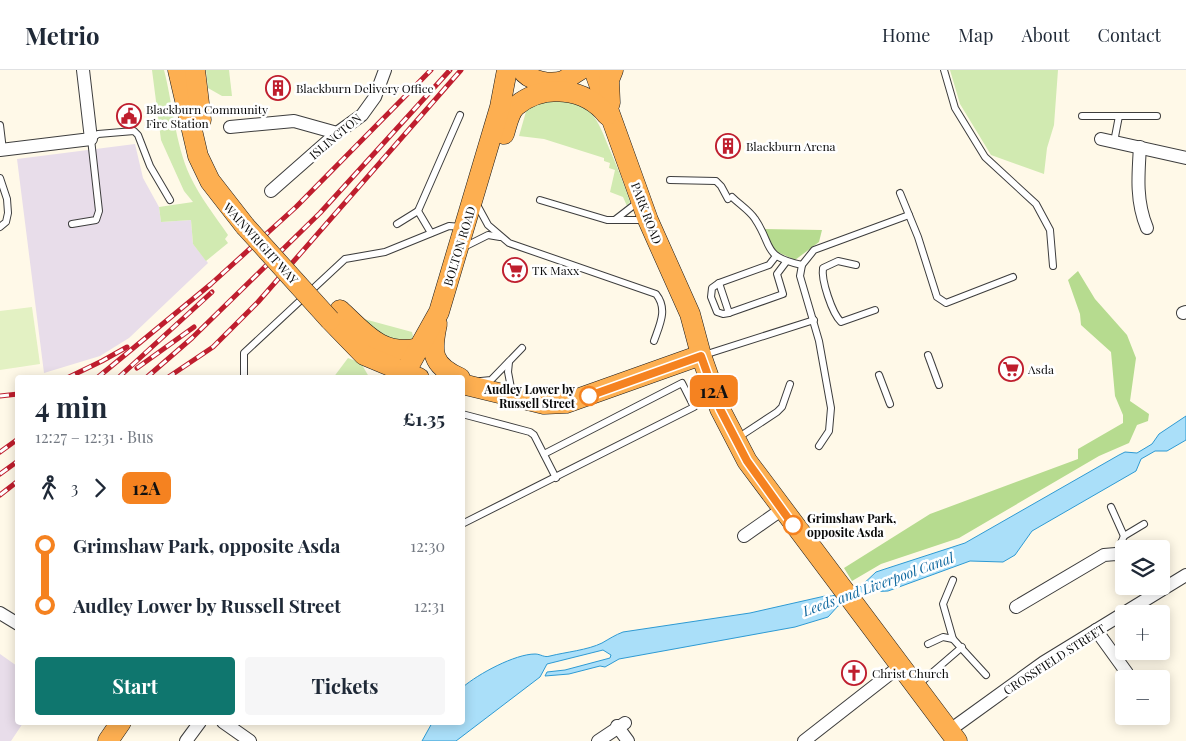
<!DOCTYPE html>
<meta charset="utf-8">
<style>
:root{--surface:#fff;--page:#f6f6f7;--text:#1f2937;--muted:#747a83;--line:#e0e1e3;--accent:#0f766e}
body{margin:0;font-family:"Playfair Display",serif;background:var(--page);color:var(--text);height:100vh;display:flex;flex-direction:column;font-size:19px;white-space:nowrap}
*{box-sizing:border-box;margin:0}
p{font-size:16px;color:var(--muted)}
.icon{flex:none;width:28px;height:28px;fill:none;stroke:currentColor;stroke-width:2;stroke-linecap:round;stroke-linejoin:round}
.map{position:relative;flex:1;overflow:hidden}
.sheet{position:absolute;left:15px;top:305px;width:450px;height:350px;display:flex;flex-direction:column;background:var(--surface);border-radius:5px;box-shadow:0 2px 12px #0003}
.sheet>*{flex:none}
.badge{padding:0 10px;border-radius:8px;font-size:18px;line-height:32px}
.fabs{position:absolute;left:1115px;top:470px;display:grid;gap:10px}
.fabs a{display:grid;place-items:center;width:55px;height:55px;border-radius:5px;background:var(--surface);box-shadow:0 2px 12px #0003;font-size:25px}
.map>.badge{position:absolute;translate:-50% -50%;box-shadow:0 0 0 2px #fff}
.legs{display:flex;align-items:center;gap:8px;height:55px;padding:0 20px;font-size:16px}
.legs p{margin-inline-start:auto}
.summary{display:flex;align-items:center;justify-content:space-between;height:85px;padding:0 20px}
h1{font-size:28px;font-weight:700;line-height:38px}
.primary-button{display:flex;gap:10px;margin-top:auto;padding:10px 20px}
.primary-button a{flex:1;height:58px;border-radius:5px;background:var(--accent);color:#fff;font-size:20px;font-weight:700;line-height:58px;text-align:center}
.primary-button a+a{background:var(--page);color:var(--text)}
ul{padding:0 20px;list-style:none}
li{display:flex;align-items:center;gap:18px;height:60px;font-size:19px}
li i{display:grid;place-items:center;width:8px;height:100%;margin:0 6px;background:currentColor}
li i::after{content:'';width:12px;height:12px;margin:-6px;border:4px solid;border-radius:50%;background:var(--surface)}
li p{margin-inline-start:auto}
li:first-child i{background:linear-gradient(#0000 50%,currentColor 0)}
li:last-child i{background:linear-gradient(currentColor 50%,#0000 0)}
header{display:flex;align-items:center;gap:30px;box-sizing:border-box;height:70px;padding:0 25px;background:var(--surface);border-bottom:1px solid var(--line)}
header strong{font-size:24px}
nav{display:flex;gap:28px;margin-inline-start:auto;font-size:18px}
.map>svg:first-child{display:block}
.industrial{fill:#e8ddea}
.green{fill:#d1eab1}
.forest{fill:#b6db8f}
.pitch{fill:#e3f1c3}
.water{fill:#aadff9;stroke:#2e9ad3}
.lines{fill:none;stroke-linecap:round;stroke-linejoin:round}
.service-casing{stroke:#3d3d3d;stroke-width:8}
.minor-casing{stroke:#3d3d3d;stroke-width:14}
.trunk-casing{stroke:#1b1b1b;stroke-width:21}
.service{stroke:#fff;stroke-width:6}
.minor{stroke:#fff;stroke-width:12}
.trunk{stroke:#fdaf51;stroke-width:20}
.rail-casing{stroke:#bf1e2e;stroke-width:5}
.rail{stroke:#fff;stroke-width:3;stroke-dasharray:9;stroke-linecap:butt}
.trunk-bridge-casing{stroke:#1b1b1b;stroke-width:21;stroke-linecap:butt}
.trunk-bridge{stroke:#fdaf51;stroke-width:20}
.line-1-casing{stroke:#fff;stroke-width:11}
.line-1{stroke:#f58220;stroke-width:8}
.stop-1-dot{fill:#fff;stroke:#f58220;stroke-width:2.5}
.labels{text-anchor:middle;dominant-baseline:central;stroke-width:5;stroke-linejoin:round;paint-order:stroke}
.poi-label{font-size:12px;fill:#0a0a0a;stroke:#fff;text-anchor:start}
.street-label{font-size:12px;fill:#0a0a0a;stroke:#fff}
.stop-label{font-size:12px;font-weight:bold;fill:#0a0a0a;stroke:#fff;text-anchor:end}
.water-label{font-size:14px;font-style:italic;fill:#1069a0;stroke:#fff}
</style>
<header>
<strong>Metrio</strong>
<nav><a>Home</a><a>Map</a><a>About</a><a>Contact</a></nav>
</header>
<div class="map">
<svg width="1186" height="671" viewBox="0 0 1186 671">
<rect width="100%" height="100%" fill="#fff9e8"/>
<g class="industrial">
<path d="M135,74L143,108L159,137L161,152L191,150L193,174L208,193L129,268L100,286L44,303L17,89Z"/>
<path d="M0,584L17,596L18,652L23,653L11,671H0Z"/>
</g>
<g class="green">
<path d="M152,0H164C173,35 175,73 190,106C200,127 215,146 228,165L225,169L228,173L206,191L193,174L191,150L161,152L159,137L193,132L184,121L161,70Z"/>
<path d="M206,0H229L232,26H222L208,18Z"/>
<path d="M950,0H1058L1054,55L1047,78L1044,104L991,85L960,34Z"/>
<path d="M544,31C588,31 594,39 609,78C617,96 624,114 630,132L627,136L623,127L610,122L615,100L609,98L610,93L604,91V88L544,69L519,66L527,38Z"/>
<path d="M364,249L412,262L413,266L411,271L390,274Z"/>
<path d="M348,288L361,293L369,307L333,308Z"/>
</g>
<g class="forest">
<path d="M760,159L822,160L819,172L795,190L771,179Z"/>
<path d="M1078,201L1095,229L1127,265L1136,288L1130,331L1149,344L1148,351L1137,355L1129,373L1099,386L959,468L881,494L852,511L844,498L930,444L1078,389V379L1123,353V345L1115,326L1111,282L1081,255L1080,244L1068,210Z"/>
</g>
<path class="pitch" d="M32,237L40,294L0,300V241Z"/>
<path class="water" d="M1186,346V370L1167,381H1155L1141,389L1136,401L1032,461L1015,485L1003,492L970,491L888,521L867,522L838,536L828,547L795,557L619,589L605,597L600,596L569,604L545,606L547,602L565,600L610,588L611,585L603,580L547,594L540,607L456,671H422L432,653L462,652L463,617C478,604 515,584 535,584C541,584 544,588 550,586C566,582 588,580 602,573C609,569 615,565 623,562L750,543L825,526H832L860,517L876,502L885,499L965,473L1119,385L1125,382L1137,383L1152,374L1159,364Z"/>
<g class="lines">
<defs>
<g id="service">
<path d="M944,0L955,38L985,87L1036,134L1050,160L1053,196"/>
<path d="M1082,46H1157"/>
<path d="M0,55L3,80"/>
<path d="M1114,72L1119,46"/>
<path d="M0,108L7,129L8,143L6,152L0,157"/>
<path d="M670,110L716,111L721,116L728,129"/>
<path d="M900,123L918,167L937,227L946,233L1013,207"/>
<path d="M732,127C739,134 750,141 755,149C774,177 761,186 802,195"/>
<path d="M540,130L607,150H646"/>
<path d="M476,133L488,155L509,173L656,224C668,239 660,254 654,271"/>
<path d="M616,149L638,132"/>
<path d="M72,154L96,150L99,141L91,69L98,64L134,61L138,65L150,96L170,130"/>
<path d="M397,154L418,141"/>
<path d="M431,163L418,141L460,45"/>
<path d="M462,178L488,165L500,167"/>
<path d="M776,186L769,195L719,213L712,218L711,227L717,242L723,244L729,243L783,224L777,204L786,192"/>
<path d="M856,195L838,191L823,198C821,210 832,243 841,252L875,240"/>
<path d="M719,213L729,243"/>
<path d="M704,285L814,250"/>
<path d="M928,285L939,315"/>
<path d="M509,292L508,302L511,318L516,321"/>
<path d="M879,305L890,334"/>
<path d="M244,308V283L345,189L385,182L449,156L462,157"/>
<path d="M481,311L491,310L522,278"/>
<path d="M462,344L530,362L534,365L556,408"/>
<path d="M739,367L777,342L782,337L790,314"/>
<path d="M819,376L829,361L831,338L819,271L800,206L802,195L814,180L909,145"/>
<path d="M1111,437L1124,466"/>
<path d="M462,454L694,337L682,313L544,384"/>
<path d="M1116,484L1124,466L1144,454"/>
<path d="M953,510L943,534L953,569"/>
<path d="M928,574L943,567L953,569L986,605"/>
<path d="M919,614L962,577"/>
</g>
<g id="minor">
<path d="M230,57L294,51L337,63"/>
<path d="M1101,69L1186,88"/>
<path d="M1140,77C1138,106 1136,132 1147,158"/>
<path d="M0,80L91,69L83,0"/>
<path d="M271,121L337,63L362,45L375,27L385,0"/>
<path d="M1183,243L1186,242"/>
<path d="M744,466L781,440"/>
<path d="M1016,537L1104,485L1116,484L1124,488"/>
<path d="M0,543L18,554"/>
<path d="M1096,560L1127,603L1126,609"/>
<path d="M1123,645L1124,639"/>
<path d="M223,652L250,671"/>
<path d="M617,656L628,671"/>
<path d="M950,660L1044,592L1186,505"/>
<path d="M186,671L200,652"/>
<path d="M598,671L625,653"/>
<path d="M804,671L900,596"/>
</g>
<g id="trunk">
<path d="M178,0L198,86L210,111L245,156"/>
<path d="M195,0L201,50"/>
<path d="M522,0C529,11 550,15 563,11C569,8 574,3 580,0"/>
<path d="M594,0L648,150L690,244L701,285L720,339L747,391L957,671"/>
<path d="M610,33L609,10L613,0"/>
<path d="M504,64C507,55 509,42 516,36C544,13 586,18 607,45"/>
<path d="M340,240C365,263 382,287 419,278"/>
<path d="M330,250L364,285L419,308"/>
<path d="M437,254C431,282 431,295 460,308"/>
<path d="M402,308L439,242L500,37L507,0"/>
<path d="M462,314L544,334L566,333L701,285"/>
<path d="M108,671L121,652"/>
</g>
</defs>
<use href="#service" class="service-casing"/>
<use href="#minor" class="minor-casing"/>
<use href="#trunk" class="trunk-casing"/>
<use href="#service" class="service"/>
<use href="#minor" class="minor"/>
<use href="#trunk" class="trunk"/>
<defs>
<g id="rail">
<path d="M137,298L194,257"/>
<path d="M67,308L102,291L127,277"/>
<path d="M97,308L211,214L296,137L431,0"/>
<path d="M118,308L212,222"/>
<path d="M146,308L192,268L320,143L450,0"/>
<path d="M167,308L213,277L258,232L461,0"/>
<path d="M0,326L18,324"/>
<path d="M0,382L18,369"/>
<path d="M0,404L18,391"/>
<path d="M0,425L18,411"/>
</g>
</defs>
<use href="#rail" class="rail-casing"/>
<use href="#rail" class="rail"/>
<defs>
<path id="trunk-bridge" d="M245,156L330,250"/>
</defs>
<use href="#trunk-bridge" class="trunk-bridge-casing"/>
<use href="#trunk-bridge" class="trunk-bridge"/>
</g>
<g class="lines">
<defs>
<path id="line-1" d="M589,326L701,286L720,339L747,391L793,455"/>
</defs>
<use href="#line-1" class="line-1-casing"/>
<use href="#line-1" class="line-1"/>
</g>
<defs>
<symbol id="building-ring" viewBox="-11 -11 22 22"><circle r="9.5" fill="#fff" stroke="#bf1e2e" stroke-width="1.5"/><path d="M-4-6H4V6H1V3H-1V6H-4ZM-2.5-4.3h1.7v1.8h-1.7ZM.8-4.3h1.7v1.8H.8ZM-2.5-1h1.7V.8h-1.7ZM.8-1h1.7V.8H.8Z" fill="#bf1e2e"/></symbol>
<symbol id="civic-ring" viewBox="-11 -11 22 22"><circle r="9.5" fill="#fff" stroke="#bf1e2e" stroke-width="1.5"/><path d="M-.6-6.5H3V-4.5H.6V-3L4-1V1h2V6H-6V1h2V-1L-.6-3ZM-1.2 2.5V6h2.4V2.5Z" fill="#bf1e2e"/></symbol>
<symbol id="supermarket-ring" viewBox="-11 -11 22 22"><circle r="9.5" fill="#fff" stroke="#bf1e2e" stroke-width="1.5"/><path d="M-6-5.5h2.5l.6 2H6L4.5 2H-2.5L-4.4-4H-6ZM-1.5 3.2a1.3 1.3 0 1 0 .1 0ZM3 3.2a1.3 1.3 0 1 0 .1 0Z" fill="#bf1e2e"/></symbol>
<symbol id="church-ring" viewBox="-11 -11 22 22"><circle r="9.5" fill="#fff" stroke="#bf1e2e" stroke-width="1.5"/><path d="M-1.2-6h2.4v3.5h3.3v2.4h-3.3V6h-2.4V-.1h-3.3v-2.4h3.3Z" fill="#bf1e2e"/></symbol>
</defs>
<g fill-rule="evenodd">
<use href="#building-ring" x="264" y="4" width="28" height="28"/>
<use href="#civic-ring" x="115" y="32" width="28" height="28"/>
<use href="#building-ring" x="714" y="62" width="28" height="28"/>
<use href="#supermarket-ring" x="501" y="186" width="28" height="28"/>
<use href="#supermarket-ring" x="997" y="285" width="28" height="28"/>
<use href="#church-ring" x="840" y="589" width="28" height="28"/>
</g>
<g class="stop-1-dot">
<circle cx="589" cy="326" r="9"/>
<circle cx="793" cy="455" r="9"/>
</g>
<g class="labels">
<g class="poi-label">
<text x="296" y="18">Blackburn Delivery Office</text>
<text x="146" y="39">Blackburn Community<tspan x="146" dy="14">Fire Station</tspan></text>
<text x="746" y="76">Blackburn Arena</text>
<text x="532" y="200">TK Maxx</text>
<text x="1028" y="299">Asda</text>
<text x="872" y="603">Christ Church</text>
</g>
<g class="street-label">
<text transform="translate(335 66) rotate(-40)">ISLINGTON</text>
<text transform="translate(647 143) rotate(69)">PARK ROAD</text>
<text transform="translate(261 173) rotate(48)">WAINWRIGHT WAY</text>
<text transform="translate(459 176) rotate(-73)">BOLTON ROAD</text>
<text transform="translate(1054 589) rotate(-33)">CROSSFIELD STREET</text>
</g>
<g class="stop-label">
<text x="575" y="319">Audley Lower by<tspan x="575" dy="14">Russell Street</tspan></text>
<text x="807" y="448" text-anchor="start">Grimshaw Park,<tspan x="807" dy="14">opposite Asda</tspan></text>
</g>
<g class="water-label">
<text transform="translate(878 514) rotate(-20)">Leeds and Liverpool Canal</text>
</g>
</g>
</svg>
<div class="fabs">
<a><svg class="icon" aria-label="layers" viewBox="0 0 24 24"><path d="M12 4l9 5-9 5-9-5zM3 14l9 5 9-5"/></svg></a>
<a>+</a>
<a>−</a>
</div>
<b class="badge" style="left:714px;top:321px;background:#f58220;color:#111">12A</b>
<section class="sheet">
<div class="summary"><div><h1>4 min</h1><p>12:27 – 12:31 · Bus</p></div><b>£1.35</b></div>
<div class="legs"><svg class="icon" aria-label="walk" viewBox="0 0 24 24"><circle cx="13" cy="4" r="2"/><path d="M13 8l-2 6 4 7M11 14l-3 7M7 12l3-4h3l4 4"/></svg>3<svg class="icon" aria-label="forward" viewBox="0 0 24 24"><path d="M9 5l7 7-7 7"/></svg><b class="badge" style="background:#f58220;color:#111">12A</b></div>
<ul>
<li><i style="color:#f58220"></i><b>Grimshaw Park, opposite Asda</b><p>12:30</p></li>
<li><i style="color:#f58220"></i><b>Audley Lower by Russell Street</b><p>12:31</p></li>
</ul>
<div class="primary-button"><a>Start</a><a>Tickets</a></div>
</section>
</div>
